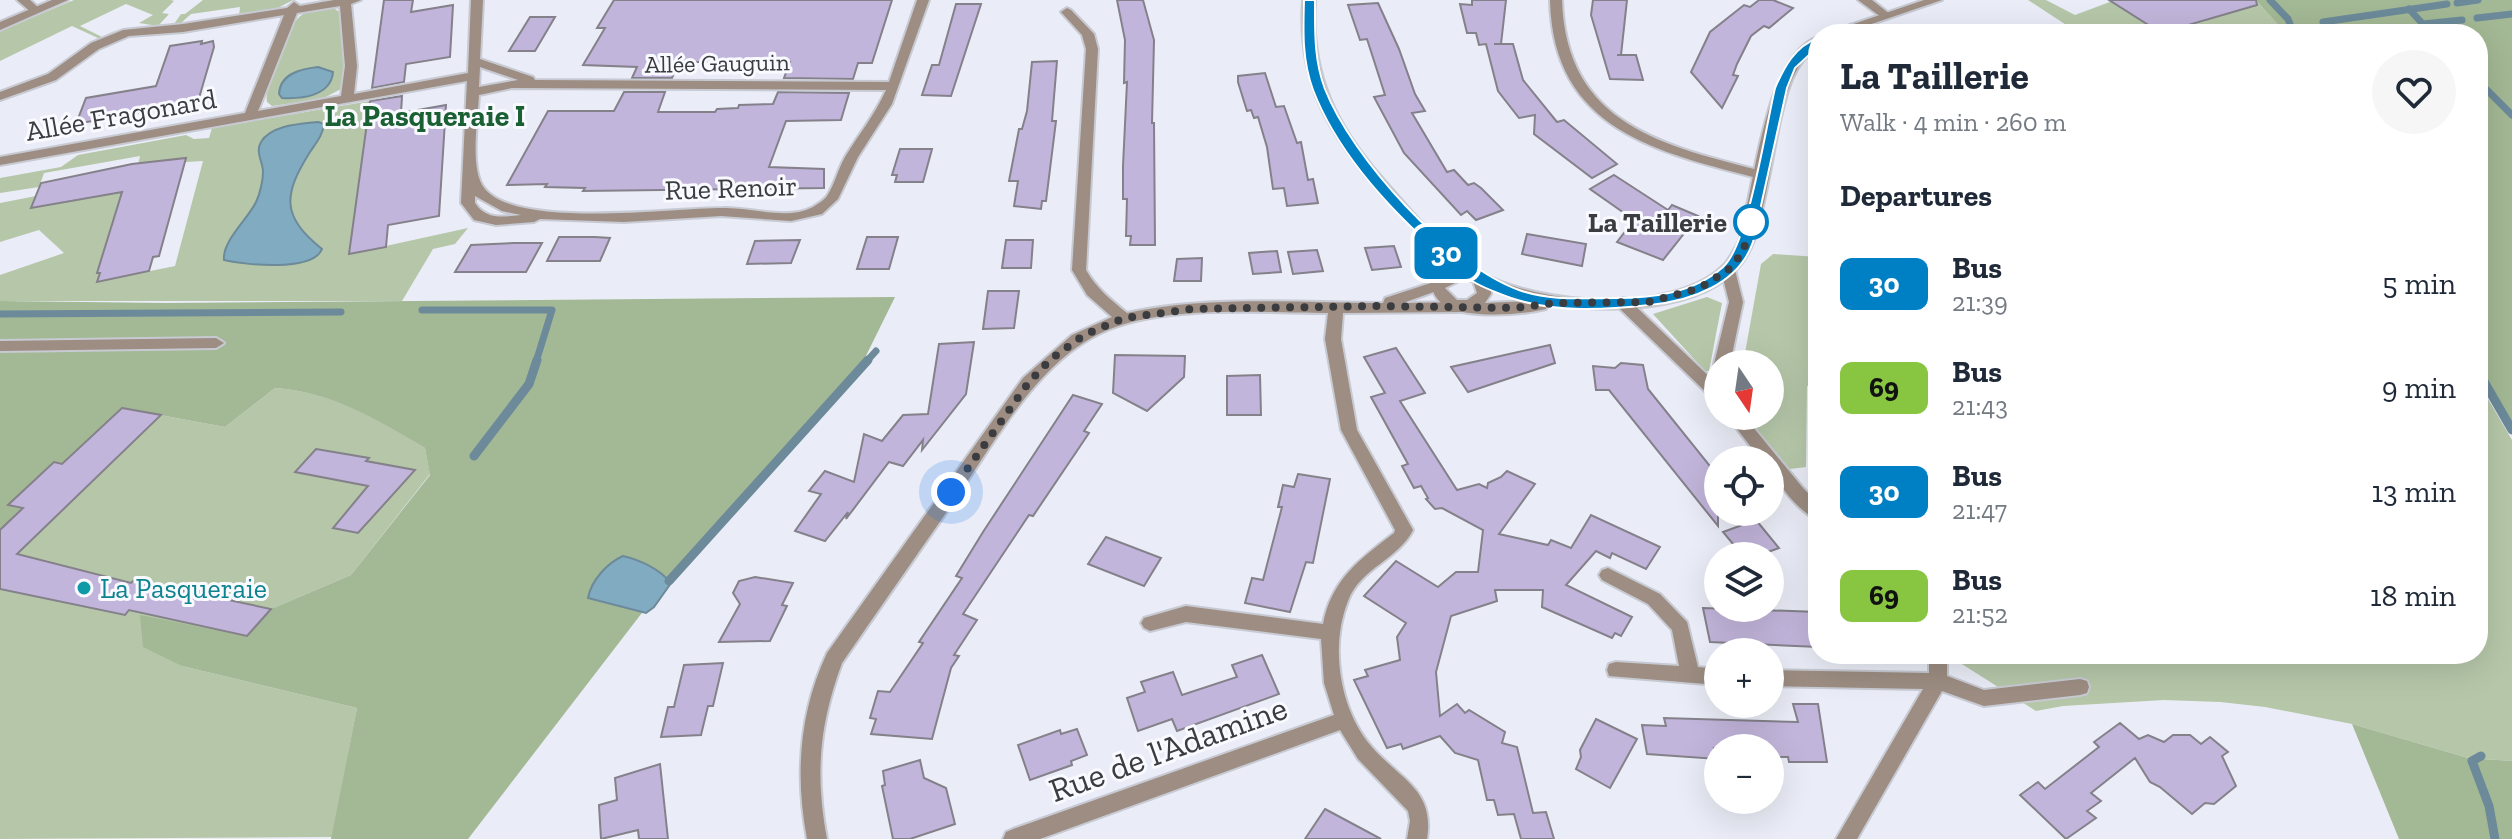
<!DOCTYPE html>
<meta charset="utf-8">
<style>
:root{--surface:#fff;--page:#f6f6f7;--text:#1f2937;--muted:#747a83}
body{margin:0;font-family:"Zilla Slab",serif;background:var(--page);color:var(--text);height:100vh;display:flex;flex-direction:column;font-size:30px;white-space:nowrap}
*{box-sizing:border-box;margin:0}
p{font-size:26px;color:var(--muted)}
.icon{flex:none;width:44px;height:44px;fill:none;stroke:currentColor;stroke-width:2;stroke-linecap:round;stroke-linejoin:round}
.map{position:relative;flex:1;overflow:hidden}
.drawer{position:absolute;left:1808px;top:24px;width:680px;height:640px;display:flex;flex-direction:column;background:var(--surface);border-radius:32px;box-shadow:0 8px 32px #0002}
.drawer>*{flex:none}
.badge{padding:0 16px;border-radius:12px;font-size:28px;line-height:52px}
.needle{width:52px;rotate:167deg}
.buttons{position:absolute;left:1704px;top:350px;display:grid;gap:16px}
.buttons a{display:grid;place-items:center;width:80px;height:80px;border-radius:50%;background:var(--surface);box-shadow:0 8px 32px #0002;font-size:40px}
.you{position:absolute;width:40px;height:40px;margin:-20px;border:6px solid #fff;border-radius:50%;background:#1a73e8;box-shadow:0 0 0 12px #1a73e833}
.map>.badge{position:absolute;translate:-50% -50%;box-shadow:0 0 0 4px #fff}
h2{padding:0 32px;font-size:30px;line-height:72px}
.round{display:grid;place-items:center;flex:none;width:84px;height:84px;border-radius:42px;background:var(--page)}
.summary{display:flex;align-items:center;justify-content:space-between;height:136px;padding:0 32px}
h1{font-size:38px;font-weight:800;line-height:60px}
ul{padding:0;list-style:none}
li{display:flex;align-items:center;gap:24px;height:104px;padding:0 32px}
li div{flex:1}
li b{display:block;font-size:30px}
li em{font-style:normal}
li .badge{min-width:88px;font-weight:700;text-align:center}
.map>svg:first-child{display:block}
.green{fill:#b6c7a9}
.forest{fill:#a3b894}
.water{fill:#81abc1;stroke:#6c8a9a;stroke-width:2}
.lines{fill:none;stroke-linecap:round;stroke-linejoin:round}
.stream-far1{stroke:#6c8a9a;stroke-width:7}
.stream{stroke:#6c8a9a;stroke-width:9}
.building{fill:#c2b5db;stroke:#84818a;stroke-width:2}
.minor-casing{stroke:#c7cad2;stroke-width:4}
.tertiary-casing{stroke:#c7cad2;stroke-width:4}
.minor{fill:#9d8d82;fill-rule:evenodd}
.tertiary{fill:#9d8d82;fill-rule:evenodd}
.line{fill:#0080c4;stroke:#fff;stroke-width:2}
.walk{stroke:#3b3c40;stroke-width:8;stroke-dasharray:0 14.4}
.stop-dot{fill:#fff;stroke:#0080c4;stroke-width:4}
.culture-dot{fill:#0f9aa8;stroke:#f9faff;stroke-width:3}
.labels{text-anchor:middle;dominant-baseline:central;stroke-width:6;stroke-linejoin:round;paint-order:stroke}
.far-street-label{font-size:24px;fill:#3b3c40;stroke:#f9faff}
.street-label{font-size:28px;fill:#3b3c40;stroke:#f9faff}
.stop-label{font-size:28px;font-weight:bold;fill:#3b3c40;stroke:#f9faff;text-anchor:end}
.culture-label{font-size:28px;fill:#0d838f;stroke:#f9faff;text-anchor:start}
.neighbourhood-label{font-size:30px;font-weight:bold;fill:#1b6033;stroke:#f9faff}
.near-street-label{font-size:34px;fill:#3b3c40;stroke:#f9faff}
</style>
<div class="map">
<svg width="2512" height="839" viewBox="0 0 2512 839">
<rect width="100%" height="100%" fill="#eaedf7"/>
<g class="green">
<path d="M74,0H171L174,1L162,13L169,14L158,26L139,23L153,15L126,4L80,26L102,37L118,29L87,46H84L98,38L72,26L0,61V31Z"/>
<path d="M203,0H293L272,11L239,16L240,7L191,14L181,23L174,24L181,14H185Z"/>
<path d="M2028,0H2046L2075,15L2115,0L2161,33L2206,21L2199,16L2256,0L2280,27V34H2080Z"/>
<path d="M335,9L341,13L345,47L344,82L341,89L322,99L272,106L267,102C263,86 288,22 303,14C313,9 325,9 335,9Z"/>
<path d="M370,101L349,254L468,228L455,244L433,249L402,301H0V275L64,253L39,230L0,242V203L36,196L32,208L129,191L116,212L97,273H100L101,281L175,266L203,161C181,163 160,161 138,165L140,156L44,173L39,187L0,193V178L61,167L78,155L186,135L194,139L209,138L212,128Z"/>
<path d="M1773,254L1818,257V386H1807L1806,467L1790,469L1762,437L1749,416H1770V364H1743L1761,264Z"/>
<path d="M1707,297L1722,303L1709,371H1705L1653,314Z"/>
<path d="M2478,382L2512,440V761L2468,758L2352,724L2265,707L2220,702L2164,700L2063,706L2036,711L1946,654H2478Z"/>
<path d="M275,388C333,392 377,419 425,448L430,474L351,575L271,609L247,636L140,616L182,666L357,708L332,837L0,839V542L6,524L8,505L54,462L63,464L122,408L225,427Z"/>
</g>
<g class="forest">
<path d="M2256,0H2512V430L2478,369V34H2280V27Z"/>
<path d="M895,297L858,372L658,592L468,839H331L357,708L182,666L143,647L140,615L247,636L271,609L351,575L430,475L425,448C376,419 332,392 275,388L225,427L122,408L62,464L54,462L9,504L23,508L7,523L0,542V301L166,303Z"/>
<path d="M2352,724L2468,758L2512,761V839H2399Z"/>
</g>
<g class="water">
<path d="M318,67L333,72C331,96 302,99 282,98L279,94C280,74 300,69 318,67Z"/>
<path d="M318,122L324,124C323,135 316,143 310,152C283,195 281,216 322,249C313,272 245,265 224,260C222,241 248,219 256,202C260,194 263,180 263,172C263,162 255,152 261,142C271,125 300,124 318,122Z"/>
<path d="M623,556C640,560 659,569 671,583L654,607L646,613L588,598C591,581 607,563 623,556Z"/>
</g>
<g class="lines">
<g class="stream-far1">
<path d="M2270,0L2288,19L2294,34"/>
<path d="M2457,3L2478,0"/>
<path d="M2409,9L2432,34"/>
<path d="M2477,18L2512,14"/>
<path d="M2323,22L2447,4"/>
<path d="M2423,24L2462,20"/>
<path d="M2478,81L2512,115"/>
<path d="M422,310H552L536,362"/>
<path d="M0,314L341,312"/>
<path d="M866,362L876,351"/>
</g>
<g class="stream">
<path d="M2478,371L2512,430"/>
<path d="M474,456L529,384L537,360"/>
<path d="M669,581L868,360"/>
<path d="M2481,756L2472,761L2489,806L2495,839"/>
</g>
</g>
<g class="building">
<path d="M384,0H413L411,12L453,5L450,57L406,64L404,82L372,88Z"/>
<path d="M614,0H892L872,63H858L853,79L784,78L790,62H679L672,78H632L637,67L583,65L605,28H597Z"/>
<path d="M1117,0H1143L1154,40L1152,123H1154L1155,245H1130L1131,236H1126L1127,199H1123V166L1127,82L1124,83L1125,40Z"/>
<path d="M1472,0H1506L1501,44H1494H1513L1523,80L1557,122L1564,120L1617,164L1592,178L1534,134L1535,115L1519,118L1498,91L1486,44L1479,45L1476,33H1467L1460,4L1472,5Z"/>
<path d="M1593,0H1627L1621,55H1617H1636L1643,80L1610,79L1591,15Z"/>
<path d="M1759,0H1773L1793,8L1769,28L1764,26L1751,36L1737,64L1733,75L1738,76L1722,108L1691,72L1710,32L1744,5L1750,7Z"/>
<path d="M2109,0H2256L2257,5L2161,33Z"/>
<path d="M1378,3L1399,49L1415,94L1425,111L1412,113L1447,172L1454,170L1468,185L1474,183L1481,188L1503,210L1476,220L1467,211L1461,215L1404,153L1374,97L1385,95L1367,39L1360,40L1348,5Z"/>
<path d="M956,4H981L951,96L922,95L932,65H939Z"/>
<path d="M530,17H555L535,51H509Z"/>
<path d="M202,41L201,44L213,41L214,47L199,98L148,111L76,124L86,98L156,86L170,46Z"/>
<path d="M1057,61L1052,121H1056L1046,201H1042L1041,209L1014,206L1018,181H1009L1019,129H1022L1027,111L1032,62Z"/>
<path d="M1265,73L1276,107L1284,106L1297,143L1301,142L1308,180L1313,179L1318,203L1287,206L1284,188L1273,189L1267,147L1258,117L1254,118L1251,110L1247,111L1238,82V76Z"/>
<path d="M624,92H665L658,112H715L717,109L738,108L739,105L773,104L778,92L849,93L841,120L786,121L769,167L824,169V188L583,191L585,188L545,187L547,184L507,185L548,111H614Z"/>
<path d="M402,96L401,113L446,105L439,216L388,225L386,247L349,254L370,101Z"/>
<path d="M900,149H932L923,182H895L897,175H892Z"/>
<path d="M186,158L159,256L153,257L149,271L97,282L100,273H97L122,192L31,208L41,183L132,164Z"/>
<path d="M1614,175L1668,210L1672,205L1698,216L1663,260L1617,242L1634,220L1590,189Z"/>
<path d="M1527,234L1586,244L1582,266L1522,254Z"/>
<path d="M559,237H595L610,238L600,261H547Z"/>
<path d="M867,237H898L889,269H857Z"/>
<path d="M800,240L791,263L747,264L755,241Z"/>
<path d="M1006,240H1033L1031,268H1002Z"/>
<path d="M514,243H542L526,272H455L471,245Z"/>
<path d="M1394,246L1401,267L1372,270L1365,248Z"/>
<path d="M1317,250L1323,271L1293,274L1288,252Z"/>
<path d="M1277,251L1281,272L1253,274L1249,253Z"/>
<path d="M1202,258L1201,281H1174L1177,259Z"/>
<path d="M988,291H1019L1014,328L983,329Z"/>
<path d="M974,342L966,394L922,450L923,440L903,466L889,462L846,519L848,512L825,541L795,531L821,494L809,491L825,471L854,482L864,434L882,441L903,415L928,414L939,344Z"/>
<path d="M1550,345L1555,363L1468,392L1451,367Z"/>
<path d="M1396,348L1425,393L1400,401L1457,490L1479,484L1487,488L1488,483L1501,477L1507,471L1535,484L1499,534L1548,545L1551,540L1571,548L1591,515L1660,547L1646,569L1612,553L1610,558L1596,551L1566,585L1632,617L1621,636L1615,633L1612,638L1542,607L1543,590H1495L1497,601L1451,616L1436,672L1440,716L1457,704L1465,713L1469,710L1505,732L1502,743L1517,747L1533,813L1546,812L1554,839H1521L1514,814L1498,815L1494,800H1487L1478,760L1455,753L1440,736L1403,749L1401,744L1387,748L1354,680L1368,676L1365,670L1400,660L1397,637L1406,623L1364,596L1396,561L1438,587L1456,572H1478L1483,530L1442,508L1435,509L1426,499L1428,498L1421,486L1414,488L1402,466L1408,464L1371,397L1385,393L1364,357Z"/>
<path d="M1115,355L1185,356L1184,377L1147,411L1113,393Z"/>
<path d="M1621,363L1643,365L1648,389L1718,476V526L1609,390H1596L1593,366L1615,368Z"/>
<path d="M1260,375L1261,415H1227V376Z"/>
<path d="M1073,395L1102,404L1084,431L1089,433L1033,516L1029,515L963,614L977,620L954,655L959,656L951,668L932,739L871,734L876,719L870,718L878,691L890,692L923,643L919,642L962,578L956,576L983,532Z"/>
<path d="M122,408L161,415L17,554L131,583L134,580L271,609L247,636L129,610L125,615L0,589V530L23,508L8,505L54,462L62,464Z"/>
<path d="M316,449L369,458L366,461L415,470L358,533L333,528L368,486L295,472Z"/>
<path d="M1298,474L1330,479L1313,563L1306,562L1290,612L1245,603L1252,578L1263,580L1282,507H1278L1283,485L1294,487Z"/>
<path d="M1756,520L1779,548L1757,556H1743L1723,532Z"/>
<path d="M1106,537L1161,558L1144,586L1088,564Z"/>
<path d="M755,577L793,583L782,605L787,606L770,641L719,642L740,604L733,593L739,581Z"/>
<path d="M1703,608L1818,612V647L1710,642Z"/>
<path d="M1262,655L1279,694L1177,731L1172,719L1138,731L1127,698L1145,692L1141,682L1173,672L1182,695L1237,677L1232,665Z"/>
<path d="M723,663L713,706H708L701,735L661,737L668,707H674L684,665Z"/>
<path d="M1793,704H1818L1827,762H1789L1788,757H1770V748H1714L1717,759L1647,754L1642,725L1666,726L1664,718L1798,722Z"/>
<path d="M1596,719L1637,739L1610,788L1576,769L1581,757L1580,750Z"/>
<path d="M2120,723L2139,739L2148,735L2164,742L2173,735H2190L2201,744L2210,737L2228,752L2222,756L2236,786L2214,804L2205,803L2192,814L2160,787L2150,782L2135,758L2091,793L2101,801L2087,811L2096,818L2066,839L2020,795L2038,782L2045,789L2099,747L2094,742Z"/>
<path d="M1077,729L1087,755L1071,761L1072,765L1030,780L1018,745L1060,730L1061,734Z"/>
<path d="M920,760L924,778L946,788L955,824L910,839H893L882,786L885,785L883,771Z"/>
<path d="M660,764L668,839H639L638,830L601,839L599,805L617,800L615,778Z"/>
<path d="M1325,809L1381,839H1305Z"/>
</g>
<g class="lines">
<defs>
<g id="minor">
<path d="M17,0H30L42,11L32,13Z"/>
<path d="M334,0H361L351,4L357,66L354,94L468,73L471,0H483L480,59L533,77L535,80L889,82L917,0H929L892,104L858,157L838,199L822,214L791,221L721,216L624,222L540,219L534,222L496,225L474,220L461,203L467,81L0,165V157L245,113L284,15L183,32L129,36L99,49L56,80L0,100V92L48,74L91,43L123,30L183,24L287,8L294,2L300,6ZM340,6L345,66L341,96L258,111L297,13ZM480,67L518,80L479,87ZM512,88L886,90C875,115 859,134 845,157C838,169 835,184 827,196C824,200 818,204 813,207C787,221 751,207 723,208C672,208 518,229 485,189C469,171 478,119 479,95ZM475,196L502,211L521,215C503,217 486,220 475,203Z"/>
<path d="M1550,0H1562C1566,126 1665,146 1766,172V178L1761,179C1658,152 1553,131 1550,0Z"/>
<path d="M1858,0H1872L1891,15L1889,17H1881Z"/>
<path d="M1067,8L1071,10L1094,34L1098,49L1086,270C1096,288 1111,300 1127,313C1210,295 1299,303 1383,303L1385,298L1437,281L1442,283L1444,286L1442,289L1403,303L1462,302L1469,307L1462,312L1343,313L1341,339L1357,430L1413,530C1398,560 1360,568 1348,601C1330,646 1339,708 1371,746C1399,779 1435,789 1427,839H1407L1410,821L1408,811L1358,759L1340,730L1040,839H1003L1006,832L1013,829L1334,715L1324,683L1321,639L1186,622L1150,631L1144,628L1141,623L1144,618L1186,606L1323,624C1331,580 1360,559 1394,533L1395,530L1341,430L1325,339L1328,313C1263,313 1170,305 1110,329C1039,357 995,442 953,503C916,556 879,609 842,663C819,725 815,774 827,839H807C795,775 799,713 827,653L1023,378L1072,335L1112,317L1087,295L1072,270L1086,49L1082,35L1061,12Z"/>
<path d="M1728,265L1735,270L1743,302L1730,364H1718V368L1714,364L1729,302L1721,270Z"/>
<path d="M1623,298L1628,299L1718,385V400L1712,398L1618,307L1616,303Z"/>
<path d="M216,338L224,343L216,348L0,351V341Z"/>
<path d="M1727,416H1744L1803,488L1818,503V520C1801,514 1770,478 1770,460H1761Z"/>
<path d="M1608,568L1660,594L1687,622L1698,667L1718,669V685L1609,676L1607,670L1609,664L1616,662L1679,666L1672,630L1648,604L1602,580L1599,575L1602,570Z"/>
<path d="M1929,654H1947V676L1984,690L2080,679L2087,681L2089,687L2087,693L2080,695L1984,706L1942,691L1857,839H1836L1923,689L1770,686V670L1929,673Z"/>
</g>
<g id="tertiary">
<path d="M52,0H68L0,30V22Z"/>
<path d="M1303,0H1315C1310,74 1336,126 1384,180C1412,212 1443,251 1480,272C1538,305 1673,316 1724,265C1729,260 1733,251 1737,245C1743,235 1744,221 1746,210C1757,164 1769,55 1818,37V46C1791,66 1786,95 1779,126C1771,163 1766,203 1754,240C1728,316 1611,313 1548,304L1546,309C1522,315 1465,319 1444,305C1422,290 1434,259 1422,238C1414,223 1392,206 1380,193C1328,133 1297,82 1303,0ZM1441,257L1457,271L1445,276ZM1461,280L1473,281L1477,293L1467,300H1457L1445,288ZM1491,289L1531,301L1485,303L1491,294Z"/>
<path d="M1924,0H1942L1842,34H1824Z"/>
</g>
</defs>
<use href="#minor" class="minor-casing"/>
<use href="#tertiary" class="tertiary-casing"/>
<use href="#minor" class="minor"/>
<use href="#tertiary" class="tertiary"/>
</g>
<path class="line" d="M1304,0H1315C1315,31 1314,60 1325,89C1352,158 1449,265 1519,290C1550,301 1582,298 1615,298C1652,298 1694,293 1723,267C1748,245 1766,126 1775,88C1784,67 1795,46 1818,38L1824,41L1795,68L1787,88L1753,242C1739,284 1691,301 1650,305C1605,310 1555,313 1511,298C1498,293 1483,288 1472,281C1462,274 1453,264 1444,257C1392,212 1338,155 1313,90C1302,61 1303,31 1304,0Z"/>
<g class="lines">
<path class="walk" d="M951,492L1029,382L1051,359L1084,335L1124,318L1192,309L1373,306L1515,308L1555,303L1649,302L1700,288L1728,270L1743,252L1751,222"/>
</g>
<circle class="stop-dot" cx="1751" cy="222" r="16"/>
<circle class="culture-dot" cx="84" cy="588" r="8"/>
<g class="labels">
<g class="far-street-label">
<text transform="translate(717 63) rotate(-1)">Allée Gauguin</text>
</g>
<g class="street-label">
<text transform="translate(121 115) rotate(-10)">Allée Fragonard</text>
<text transform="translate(731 188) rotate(-2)">Rue Renoir</text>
</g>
<g class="stop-label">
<text x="1727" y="222">La Taillerie</text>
</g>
<g class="culture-label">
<text x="100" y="588">La Pasqueraie</text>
</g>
<g class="neighbourhood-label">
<text x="425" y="116">La Pasqueraie I</text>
</g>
<g class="near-street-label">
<text transform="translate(1168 749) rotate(-20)">Rue de l'Adamine</text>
</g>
</g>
</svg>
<div class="buttons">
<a><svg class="needle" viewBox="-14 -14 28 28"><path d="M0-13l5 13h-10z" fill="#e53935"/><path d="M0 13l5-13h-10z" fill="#747a83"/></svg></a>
<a><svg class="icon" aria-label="locate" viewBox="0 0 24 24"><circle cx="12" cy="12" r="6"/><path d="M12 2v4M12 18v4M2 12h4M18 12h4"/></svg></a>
<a><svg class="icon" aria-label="layers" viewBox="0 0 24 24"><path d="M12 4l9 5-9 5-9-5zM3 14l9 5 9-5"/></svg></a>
<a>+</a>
<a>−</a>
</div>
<div class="you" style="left:951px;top:492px"></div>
<b class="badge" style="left:1446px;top:253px;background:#0080c4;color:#fff">30</b>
<section class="drawer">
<div class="summary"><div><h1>La Taillerie</h1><p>Walk · 4 min · 260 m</p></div><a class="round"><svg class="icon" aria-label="heart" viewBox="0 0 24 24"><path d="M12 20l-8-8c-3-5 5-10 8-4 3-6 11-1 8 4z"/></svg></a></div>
<h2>Departures</h2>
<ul>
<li><span class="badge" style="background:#0080c4;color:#fff">30</span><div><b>Bus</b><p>21:39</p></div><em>5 min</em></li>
<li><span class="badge" style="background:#88c540;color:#111">69</span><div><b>Bus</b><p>21:43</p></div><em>9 min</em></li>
<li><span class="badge" style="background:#0080c4;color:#fff">30</span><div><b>Bus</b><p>21:47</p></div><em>13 min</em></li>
<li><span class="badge" style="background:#88c540;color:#111">69</span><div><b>Bus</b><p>21:52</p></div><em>18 min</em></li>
</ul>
</section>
</div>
